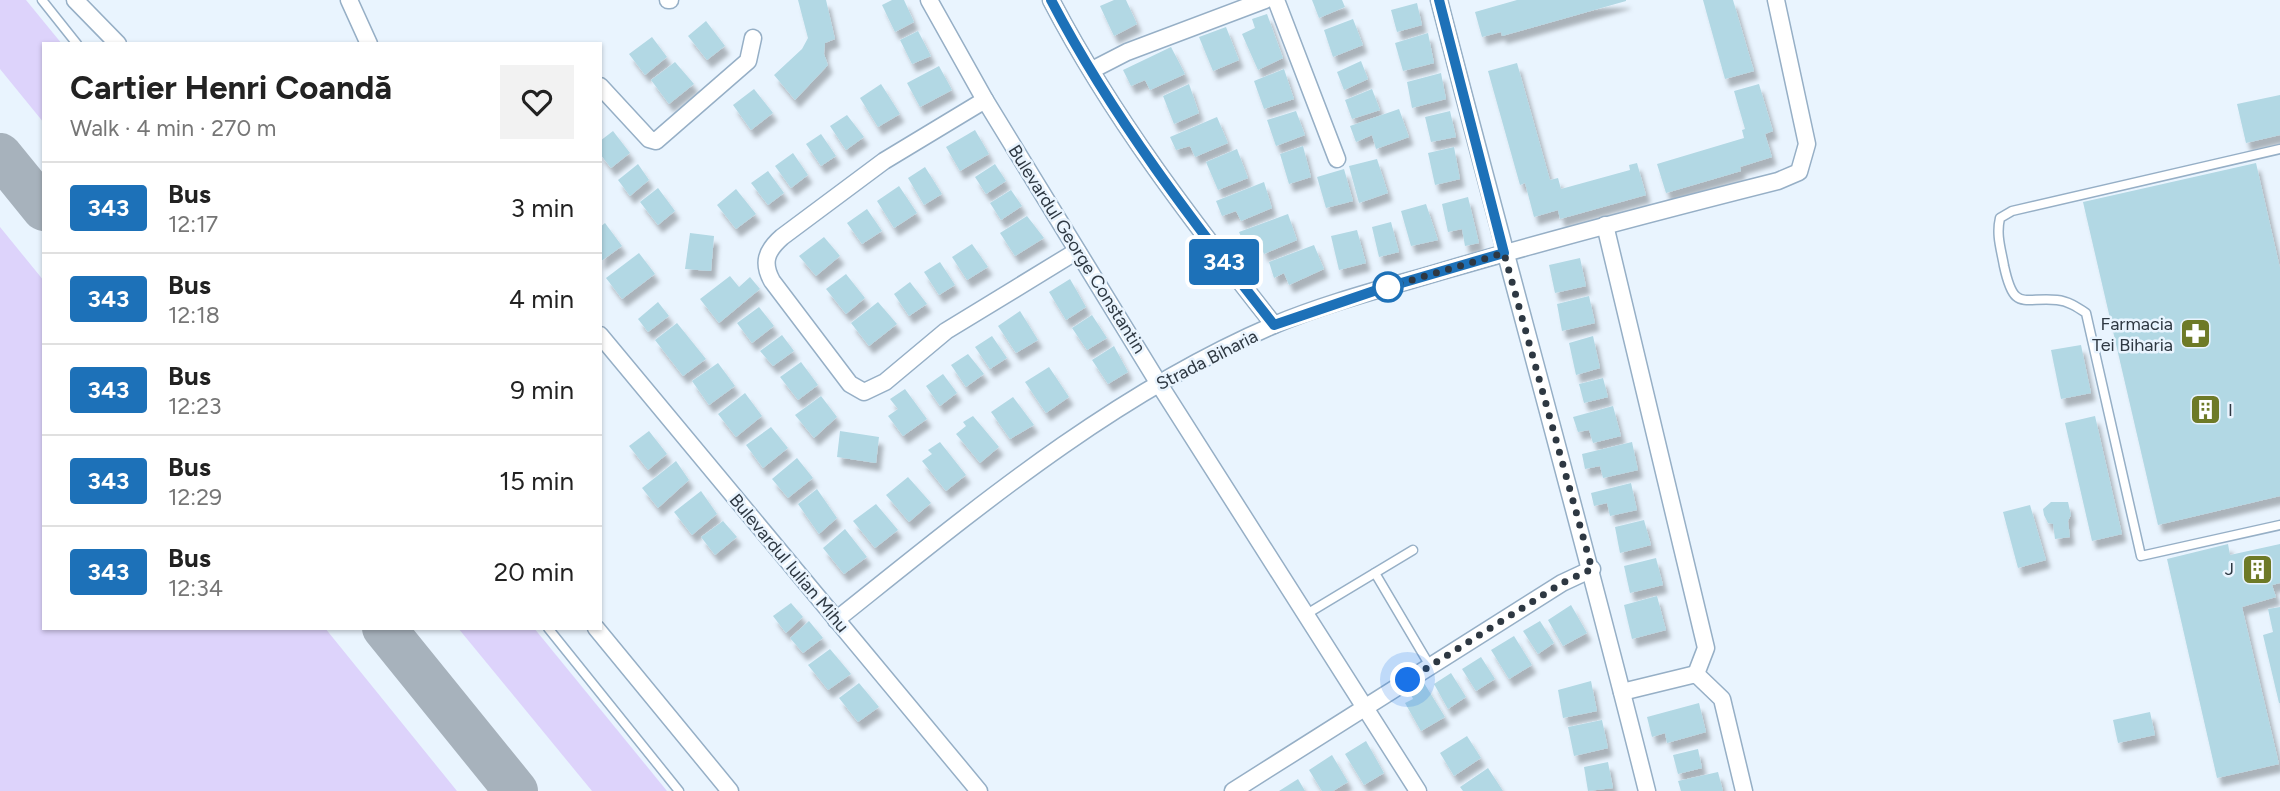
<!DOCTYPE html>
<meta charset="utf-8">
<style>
:root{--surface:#fff;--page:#f2f2f2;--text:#222;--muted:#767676;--line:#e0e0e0}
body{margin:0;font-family:Figtree,sans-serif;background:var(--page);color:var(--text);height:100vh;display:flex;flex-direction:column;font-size:26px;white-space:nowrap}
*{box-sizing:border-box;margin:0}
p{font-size:23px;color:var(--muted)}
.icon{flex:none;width:38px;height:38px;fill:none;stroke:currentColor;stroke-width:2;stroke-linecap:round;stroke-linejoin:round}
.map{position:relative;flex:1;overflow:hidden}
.side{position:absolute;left:42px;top:42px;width:560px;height:588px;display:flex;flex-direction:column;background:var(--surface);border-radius:0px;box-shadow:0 2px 5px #0004}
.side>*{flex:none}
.badge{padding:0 14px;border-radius:5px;font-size:24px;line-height:46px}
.you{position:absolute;width:35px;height:35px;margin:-18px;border:5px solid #fff;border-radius:50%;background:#1a73e8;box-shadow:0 0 0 10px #1a73e833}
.map>.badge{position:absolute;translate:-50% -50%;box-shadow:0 0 0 4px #fff}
.round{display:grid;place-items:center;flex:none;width:74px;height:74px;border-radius:0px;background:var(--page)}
.headline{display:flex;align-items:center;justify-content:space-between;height:119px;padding:0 28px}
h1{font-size:33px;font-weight:700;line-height:52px}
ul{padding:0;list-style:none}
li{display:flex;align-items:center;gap:21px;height:91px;padding:0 28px;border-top:2px solid var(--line)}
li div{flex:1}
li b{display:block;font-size:26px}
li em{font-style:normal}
li .badge{min-width:77px;font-weight:700;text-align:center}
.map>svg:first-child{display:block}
.green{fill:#ddd3fb}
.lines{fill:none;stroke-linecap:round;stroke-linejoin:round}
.taxiway{stroke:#a7b2bc;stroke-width:44}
.building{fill:#b2d8e4;filter:url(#shadow)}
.service-casing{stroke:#96afc6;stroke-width:11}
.minor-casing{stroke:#96afc6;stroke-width:19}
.service{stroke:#fff;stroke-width:8}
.minor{stroke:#fff;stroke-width:16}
.line-casing{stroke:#fff;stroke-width:16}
.line{stroke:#1d71b8;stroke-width:10}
.walk{stroke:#2e3842;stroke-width:7;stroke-dasharray:0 12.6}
.stop-dot{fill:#fff;stroke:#1d71b8;stroke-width:3.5}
.labels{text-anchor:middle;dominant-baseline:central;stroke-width:5;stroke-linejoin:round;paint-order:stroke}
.street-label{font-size:18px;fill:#2e3842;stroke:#e9f4fe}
.poi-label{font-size:18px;fill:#2e3842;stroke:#e9f4fe;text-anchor:end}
</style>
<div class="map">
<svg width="2280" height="791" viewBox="0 0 2280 791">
<defs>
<filter id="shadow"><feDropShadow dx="4.5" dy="8" stdDeviation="2" flood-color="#0004"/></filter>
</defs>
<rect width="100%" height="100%" fill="#e9f4fe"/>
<g class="green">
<path d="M0,0H26L62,44H44V123L0,69Z"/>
<path d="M0,227L44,281V628H325L457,791H0Z"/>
<path d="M458,628H534L667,791H592Z"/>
</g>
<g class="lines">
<g class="taxiway">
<path d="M0,155L44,209"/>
<path d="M384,628L516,791"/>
</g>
</g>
<g class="building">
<path d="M798,0H826L835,39L825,43L824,54L828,65L795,100L774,75L802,49L808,38Z"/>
<path d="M892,0H904L914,22L895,32L882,5Z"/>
<path d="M1114,0H1126L1137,24L1114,36L1100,6Z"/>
<path d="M1312,0H1342L1345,7L1319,18Z"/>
<path d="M1517,0H1626V1L1502,36L1501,32L1482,37L1475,12Z"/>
<path d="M1703,0H1733L1754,71L1725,79Z"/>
<path d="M1417,3L1422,25L1397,32L1391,10Z"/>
<path d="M1267,14L1283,58L1258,70L1242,34L1255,28L1252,19Z"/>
<path d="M1353,19L1363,45L1333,57L1324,30Z"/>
<path d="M706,21L725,46L707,60L688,36Z"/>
<path d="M1226,27L1239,60L1213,71L1199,37Z"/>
<path d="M918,31L931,56L912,64L900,40Z"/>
<path d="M1428,33L1434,63L1403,71L1395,43Z"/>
<path d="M652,37L667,57L645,75L629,54Z"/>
<path d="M1171,47L1185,74L1150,90L1145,80L1131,86L1123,70Z"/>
<path d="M1361,61L1368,79L1344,90L1337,72Z"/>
<path d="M675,62L694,84L669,104L651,80Z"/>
<path d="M1517,63L1550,180L1558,178L1561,189L1630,170L1629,165L1637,163L1646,195L1560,219L1558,210L1534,217L1525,183L1520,185L1488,71Z"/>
<path d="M939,66L952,90L920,107L907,83Z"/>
<path d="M1284,69L1294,99L1264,109L1254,81Z"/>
<path d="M1441,73L1446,99L1412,108L1407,82Z"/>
<path d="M881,84L900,114L878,127L860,98Z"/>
<path d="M1189,84L1199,113L1174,124L1163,96Z"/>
<path d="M1759,84L1773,131L1765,134L1772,157L1740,167L1741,171L1666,193L1657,164L1744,138L1742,130L1745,129L1734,91Z"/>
<path d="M754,89L773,113L751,130L733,105Z"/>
<path d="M1372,89L1380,110L1352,119L1345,100Z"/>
<path d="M2280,95V135L2246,143L2237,104Z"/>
<path d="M1399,109L1409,137L1376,149L1372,135L1356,142L1350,126Z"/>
<path d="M1296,111L1305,135L1276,146L1267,120Z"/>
<path d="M1450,111L1456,137L1431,142L1425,117Z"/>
<path d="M847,115L864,137L846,150L830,126Z"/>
<path d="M1217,117L1228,143L1195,157L1190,146L1176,150L1170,137Z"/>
<path d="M975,130L989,154L960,171L946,147Z"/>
<path d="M613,131L630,153L611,168L600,154V141Z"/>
<path d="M821,134L836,156L821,166L806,144Z"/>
<path d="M1303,146L1311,177L1289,184L1280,154Z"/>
<path d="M1454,147L1460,179L1435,185L1428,153Z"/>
<path d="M1237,149L1248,178L1218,190L1206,162Z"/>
<path d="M793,153L808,175L791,188L775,166Z"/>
<path d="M1377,159L1388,193L1359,203L1349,166Z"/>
<path d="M2256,163L2280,268V496L2158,525L2083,202Z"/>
<path d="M638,164L649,180L630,196L618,180Z"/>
<path d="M995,164L1006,181L986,194L975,177Z"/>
<path d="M925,167L942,194L924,205L908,178Z"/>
<path d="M1344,169L1353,201L1326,208L1317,177Z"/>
<path d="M768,171L784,193L768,205L751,183Z"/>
<path d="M1264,182L1272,208L1241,221L1236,211L1222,216L1216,201Z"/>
<path d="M899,186L917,213L894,228L877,201Z"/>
<path d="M658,188L675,211L658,225L640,202Z"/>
<path d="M736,189L756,214L736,229L717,205Z"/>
<path d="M1011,190L1022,206L1001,220L990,203Z"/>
<path d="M1468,197L1479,243L1465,246L1462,229L1448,232L1442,204Z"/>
<path d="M1426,204L1438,240L1411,246L1401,211Z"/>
<path d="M867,209L882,231L862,244L847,223Z"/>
<path d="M1288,214L1297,240L1264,254L1259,241L1245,246L1239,232Z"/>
<path d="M1027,216L1044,238L1015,256L1000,233Z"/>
<path d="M1391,222L1399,252L1379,257L1372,227Z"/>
<path d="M605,223L622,246L600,262V227Z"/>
<path d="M1357,230L1366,263L1339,270L1331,236Z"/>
<path d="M690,233L714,236L711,271L685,269Z"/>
<path d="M824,237L840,256L816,276L799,256Z"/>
<path d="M972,244L988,267L967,280L952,257Z"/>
<path d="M1314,245L1324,269L1289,285L1284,273L1274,278L1269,262Z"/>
<path d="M639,253L655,274L622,299L606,278Z"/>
<path d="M1580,258L1586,286L1555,293L1549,265Z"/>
<path d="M940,262L955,285L939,295L924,272Z"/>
<path d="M846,274L865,298L846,314L826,289Z"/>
<path d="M730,276L739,287L750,277L760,289L719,323L700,299Z"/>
<path d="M1070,279L1086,307L1066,320L1049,292Z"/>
<path d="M910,282L927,304L909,316L894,294Z"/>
<path d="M1589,296L1595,323L1562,331L1557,304Z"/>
<path d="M658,302L669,316L648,332L638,319Z"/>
<path d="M878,302L897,324L869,346L851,323Z"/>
<path d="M759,307L774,326L752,343L737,323Z"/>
<path d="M1020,311L1038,340L1016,353L998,326Z"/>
<path d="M1092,315L1107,338L1087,350L1072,328Z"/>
<path d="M677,323L706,359L683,376L655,340Z"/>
<path d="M782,335L794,351L773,366L760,351Z"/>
<path d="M992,336L1007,358L990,369L975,347Z"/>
<path d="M1593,336L1600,368L1576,375L1569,343Z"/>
<path d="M2081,345L2091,393L2061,399L2051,350Z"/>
<path d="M1114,346L1128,372L1108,384L1092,360Z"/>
<path d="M968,354L984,374L966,387L951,365Z"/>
<path d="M801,362L818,385L798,400L780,377Z"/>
<path d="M718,363L735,386L709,405L692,381Z"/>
<path d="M1049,367L1069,397L1046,413L1025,382Z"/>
<path d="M943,374L957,393L940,406L926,386Z"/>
<path d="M1603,378L1608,397L1584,403L1579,384Z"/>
<path d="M905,389L927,419L903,436L888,416L898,409L890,399Z"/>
<path d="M745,393L762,416L736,437L718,414Z"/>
<path d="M821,396L837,417L814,438L795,415Z"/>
<path d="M1013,397L1034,425L1010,439L991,412Z"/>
<path d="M1613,406L1621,436L1593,443L1589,430L1578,432L1573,417Z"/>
<path d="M973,416L999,447L980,463L956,434L966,426L963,422Z"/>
<path d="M2095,416L2122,534L2092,541L2065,423Z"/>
<path d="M771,427L788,448L763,468L746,445Z"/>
<path d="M649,431L667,454L648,470L629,446Z"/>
<path d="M840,431L879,437L876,463L837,457Z"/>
<path d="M940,442L966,475L946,491L922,461L932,454L928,450Z"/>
<path d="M1632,442L1638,470L1603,478L1600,466L1585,469L1582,454Z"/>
<path d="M797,458L813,478L788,498L772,479Z"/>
<path d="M676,461L689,480L658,508L642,488Z"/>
<path d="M908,477L931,503L909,522L886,495Z"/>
<path d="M1631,483L1637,510L1610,516L1607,503L1594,506L1591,493Z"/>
<path d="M817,489L837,518L819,534L798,504Z"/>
<path d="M701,491L717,514L692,535L674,512Z"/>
<path d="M2051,502H2068L2071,515L2068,521L2070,537L2055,539L2053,524L2048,523L2044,515L2043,509Z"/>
<path d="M876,504L898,530L875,548L853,521Z"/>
<path d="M2030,505L2046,560L2018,568L2003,512Z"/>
<path d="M1644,520L1651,545L1620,553L1615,527Z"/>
<path d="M723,521L737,537L715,555L701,537Z"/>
<path d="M845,529L867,557L844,574L823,548Z"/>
<path d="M2228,544L2230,555L2280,544V583L2272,585L2276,597L2242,607L2279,764L2217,778L2167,559Z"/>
<path d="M1656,558L1663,585L1630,593L1624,566Z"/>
<path d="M1657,596L1666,630L1632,639L1624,605Z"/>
<path d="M791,603L803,617L786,633L773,616Z"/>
<path d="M1571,605L1587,633L1563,646L1548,620Z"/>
<path d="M2280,607V703H2279L2263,635L2273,632L2268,609Z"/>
<path d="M809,621L823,638L803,653L790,638Z"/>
<path d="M1540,621L1554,643L1538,654L1523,631Z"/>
<path d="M1514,636L1532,665L1509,679L1491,650Z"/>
<path d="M830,649L851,674L828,690L808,665Z"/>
<path d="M1481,657L1495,679L1476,691L1462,669Z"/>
<path d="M1451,673L1466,697L1448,709L1434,684Z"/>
<path d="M1591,681L1597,711L1563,718L1558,690Z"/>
<path d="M859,683L879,707L858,722L839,698Z"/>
<path d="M1424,683L1445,717L1421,731L1405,703L1413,699L1410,692Z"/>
<path d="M1699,703L1706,732L1667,743L1665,733L1652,737L1647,717Z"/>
<path d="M2150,712L2155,735L2118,743L2113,720Z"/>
<path d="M1602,720L1608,748L1574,756L1568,727Z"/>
<path d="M1467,736L1481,758L1454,776L1440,753Z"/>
<path d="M1366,741L1384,773L1364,785L1345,754Z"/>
<path d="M1698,749L1702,768L1678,774L1673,755Z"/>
<path d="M1332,755L1348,782L1333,791H1322L1309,770Z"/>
<path d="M1608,762L1613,788L1588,791L1584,767Z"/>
<path d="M1488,768L1503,791H1463L1460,787Z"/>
<path d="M1718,772L1723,791H1681L1678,781Z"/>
<path d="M1298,779L1305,791H1279Z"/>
</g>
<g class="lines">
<defs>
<g id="service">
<path d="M42,0L77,44"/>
<path d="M2280,149L2012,211L2000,218C1996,235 2001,249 2004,266C2014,312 2022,297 2057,300C2068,301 2077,307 2086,313L2141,556L2280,525"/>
<path d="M1375,573L1430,666"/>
<path d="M1305,615L1413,550"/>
<path d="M548,628L679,791"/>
</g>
<g id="minor">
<path d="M75,0L118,44"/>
<path d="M349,0L369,44"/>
<path d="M668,0H670"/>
<path d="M929,0L985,100L1159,384L1418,791"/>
<path d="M1051,0C1112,117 1193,222 1274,325"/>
<path d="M1276,0L1337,159"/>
<path d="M1439,0C1507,264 1581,527 1647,791"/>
<path d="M1092,70L1127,52L1265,0"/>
<path d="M600,86L649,139L656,141L748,61L753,38"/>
<path d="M985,100L884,161L782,237C766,251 762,263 772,281L850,384L864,392L885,382L946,331L1077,251"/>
<path d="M1605,225L1706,648L1696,674"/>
<path d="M600,335L979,791"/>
<path d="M836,620C974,510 1111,395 1274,325C1329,302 1389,287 1446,270C1556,238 1667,209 1778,181L1799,172L1807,144L1776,0"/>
<path d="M596,628L730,791"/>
<path d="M1622,692L1696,674L1722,699L1744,791"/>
<path d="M1233,791L1562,583L1592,569"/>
</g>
</defs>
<use href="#service" class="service-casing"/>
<use href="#minor" class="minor-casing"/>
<use href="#service" class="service"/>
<use href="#minor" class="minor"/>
</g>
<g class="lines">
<defs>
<path id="line" d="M1051,0C1112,117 1193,222 1274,325L1374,291L1504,253L1439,0"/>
</defs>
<use href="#line" class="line-casing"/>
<use href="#line" class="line"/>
<path class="walk" d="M1388,287L1504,253L1592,569L1562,583L1408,680"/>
</g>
<defs>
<symbol id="pharmacy-square" viewBox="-11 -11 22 22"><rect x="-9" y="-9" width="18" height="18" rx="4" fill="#6e7a27" stroke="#e9f4fe"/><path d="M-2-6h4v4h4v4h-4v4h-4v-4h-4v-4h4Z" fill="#fff"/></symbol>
<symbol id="building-square" viewBox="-11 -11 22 22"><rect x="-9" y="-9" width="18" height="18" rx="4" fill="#6e7a27" stroke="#e9f4fe"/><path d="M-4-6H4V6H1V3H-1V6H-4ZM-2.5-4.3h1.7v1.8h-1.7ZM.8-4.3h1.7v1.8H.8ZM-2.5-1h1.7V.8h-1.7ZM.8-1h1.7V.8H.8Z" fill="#fff"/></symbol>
</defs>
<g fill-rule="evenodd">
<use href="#pharmacy-square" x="2178" y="316" width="35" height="35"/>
<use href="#building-square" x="2188" y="392" width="35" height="35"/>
<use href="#building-square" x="2240" y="552" width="35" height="35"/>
</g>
<circle class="stop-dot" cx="1388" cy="287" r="14"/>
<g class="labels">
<g class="street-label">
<text transform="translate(1077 249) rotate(58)">Bulevardul George Constantin</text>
<text transform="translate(1207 360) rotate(-27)">Strada Biharia</text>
<text transform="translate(789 563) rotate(50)">Bulevardul Iulian Mihu</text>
</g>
<g class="poi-label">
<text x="2173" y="324">Farmacia<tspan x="2173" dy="21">Tei Biharia</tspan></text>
<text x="2228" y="410" text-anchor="start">I</text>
<text x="2234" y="569">J</text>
</g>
</g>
</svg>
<div class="you" style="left:1408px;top:680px"></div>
<b class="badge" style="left:1224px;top:262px;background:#1d71b8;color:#fff">343</b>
<section class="side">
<div class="headline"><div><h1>Cartier Henri Coandă</h1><p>Walk · 4 min · 270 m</p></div><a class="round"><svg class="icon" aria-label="heart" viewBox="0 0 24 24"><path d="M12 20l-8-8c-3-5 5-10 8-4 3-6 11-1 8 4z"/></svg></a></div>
<ul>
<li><span class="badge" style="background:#1d71b8;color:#fff">343</span><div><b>Bus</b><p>12:17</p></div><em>3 min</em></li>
<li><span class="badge" style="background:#1d71b8;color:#fff">343</span><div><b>Bus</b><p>12:18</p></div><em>4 min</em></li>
<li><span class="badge" style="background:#1d71b8;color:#fff">343</span><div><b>Bus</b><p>12:23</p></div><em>9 min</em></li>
<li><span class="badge" style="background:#1d71b8;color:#fff">343</span><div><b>Bus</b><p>12:29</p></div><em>15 min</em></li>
<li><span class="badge" style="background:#1d71b8;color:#fff">343</span><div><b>Bus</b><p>12:34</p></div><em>20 min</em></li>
</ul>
</section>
</div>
